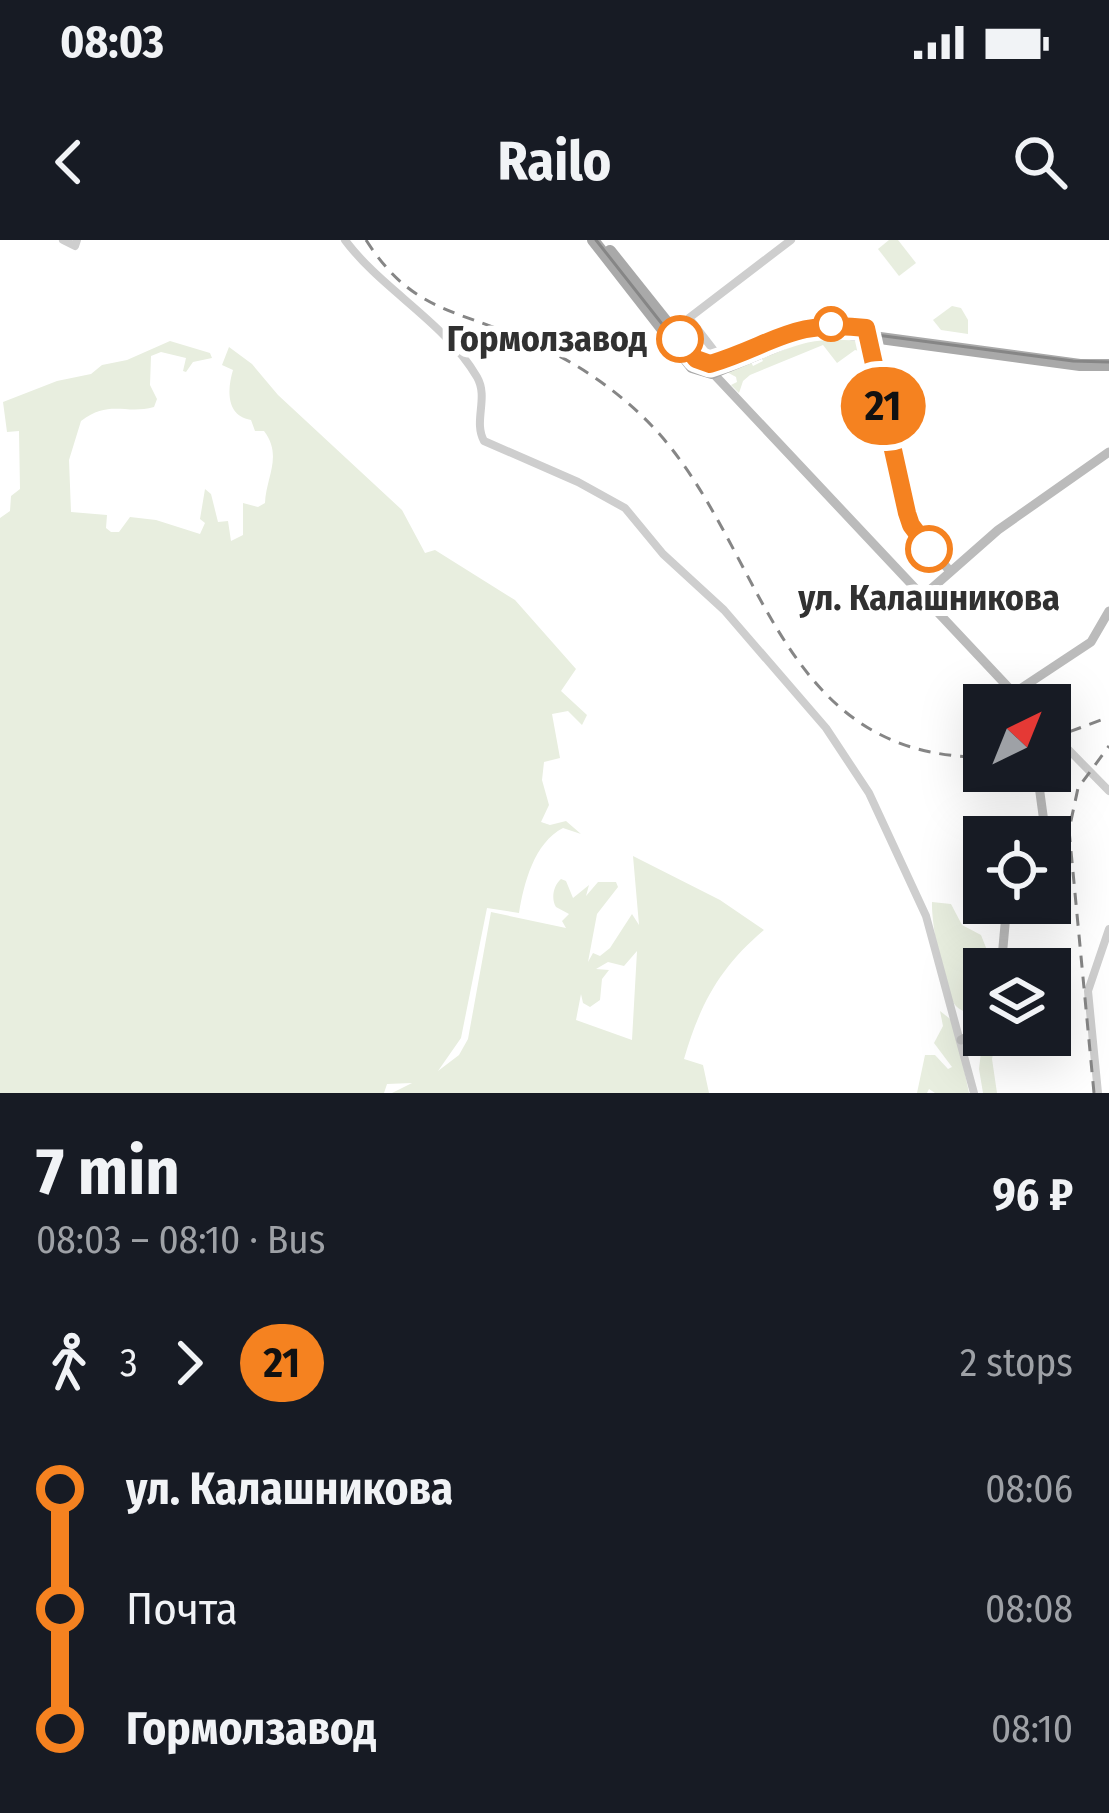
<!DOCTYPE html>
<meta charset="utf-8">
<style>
:root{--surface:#171b24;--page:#20242c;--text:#f1f3f6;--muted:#9ea1a6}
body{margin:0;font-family:"Fira Sans Condensed",sans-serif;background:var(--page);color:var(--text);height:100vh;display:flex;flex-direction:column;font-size:45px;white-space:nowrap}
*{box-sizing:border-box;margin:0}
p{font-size:39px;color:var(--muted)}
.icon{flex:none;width:66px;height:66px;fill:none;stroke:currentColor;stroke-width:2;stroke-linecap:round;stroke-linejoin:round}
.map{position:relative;height:853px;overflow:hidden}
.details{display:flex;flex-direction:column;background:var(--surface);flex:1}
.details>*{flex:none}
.badge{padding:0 24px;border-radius:39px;font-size:42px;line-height:78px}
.needle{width:78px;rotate:43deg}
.fabs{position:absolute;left:963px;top:444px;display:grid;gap:24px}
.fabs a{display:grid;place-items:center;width:108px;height:108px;border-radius:0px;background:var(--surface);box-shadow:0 12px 48px #0002;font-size:60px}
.map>.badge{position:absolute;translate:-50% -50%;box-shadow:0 0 0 6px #fff}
.legs{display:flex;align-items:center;gap:18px;height:132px;padding:0 36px;font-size:39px}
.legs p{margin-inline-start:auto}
.headline{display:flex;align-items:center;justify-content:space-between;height:204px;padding:0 36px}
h1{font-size:66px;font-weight:700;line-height:90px}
ul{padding:0 36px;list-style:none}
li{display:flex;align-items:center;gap:42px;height:120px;font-size:45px}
li i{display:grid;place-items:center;width:18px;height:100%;margin:0 15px;background:currentColor}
li i::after{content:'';width:30px;height:30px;margin:-15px;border:9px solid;border-radius:50%;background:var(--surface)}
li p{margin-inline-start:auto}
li:first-child i{background:linear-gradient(#0000 50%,currentColor 0)}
li:last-child i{background:linear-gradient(currentColor 50%,#0000 0)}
.status{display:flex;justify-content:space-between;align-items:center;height:84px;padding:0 60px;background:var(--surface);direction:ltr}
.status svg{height:33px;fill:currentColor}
header{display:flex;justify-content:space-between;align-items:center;height:156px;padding:0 36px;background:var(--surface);font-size:54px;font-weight:700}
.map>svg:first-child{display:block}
.green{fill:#e8eedf;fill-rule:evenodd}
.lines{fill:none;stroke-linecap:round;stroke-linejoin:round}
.tertiary{stroke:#cecece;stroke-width:8}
.secondary{stroke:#bbb;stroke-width:9}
.primary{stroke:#a9a9a9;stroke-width:12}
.tram{stroke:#868686;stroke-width:3}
.rail{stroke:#868686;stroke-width:3;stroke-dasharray:12 9;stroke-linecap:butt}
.line-1-casing{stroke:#fff;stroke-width:27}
.line-1{stroke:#f58220;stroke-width:18}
.stop-1-dot{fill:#fff;stroke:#f58220;stroke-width:6}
.labels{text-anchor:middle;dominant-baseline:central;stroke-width:12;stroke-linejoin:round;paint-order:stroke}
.stop-label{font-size:36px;font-weight:bold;fill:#313131;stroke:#fff;text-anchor:end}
</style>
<div class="status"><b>08:03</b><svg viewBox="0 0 49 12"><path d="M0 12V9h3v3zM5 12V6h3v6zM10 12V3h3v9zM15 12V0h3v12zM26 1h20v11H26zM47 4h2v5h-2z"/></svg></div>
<header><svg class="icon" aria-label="back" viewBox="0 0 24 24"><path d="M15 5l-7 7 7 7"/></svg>Railo<svg class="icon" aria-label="search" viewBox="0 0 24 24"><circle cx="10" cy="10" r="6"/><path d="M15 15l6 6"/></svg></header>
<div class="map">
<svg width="1109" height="853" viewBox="0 0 1109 853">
<rect width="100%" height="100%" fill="#fff"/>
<g class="green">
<path d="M889,0H898L916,23L899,36L878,9Z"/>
<path d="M952,66L961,68L968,80V94L941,90L933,80Z"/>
<path d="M815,95L855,97L866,113L855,110L837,123L823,105L750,135L743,141L739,153L731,145L737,142L736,137L725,131L751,122L753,126L763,121L761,117Z"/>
<path d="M170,101L210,113L212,118L193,122L186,132L183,131L186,118L161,112L151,116L150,145L157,159L154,167C125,175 110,159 81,181L69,220L71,272L107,275L106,288L111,292H119L130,277L156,280L200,294L205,283L200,279L205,249L211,254L218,282L228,281L231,301L243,295V263L258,267L265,263C266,237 283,216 264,191H255L251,180C226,176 227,150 233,130L222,125L229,107L252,124L278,155L402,270L425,313L435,310L515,360L576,429L561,451L587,475L582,485L568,471L552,474L560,518L544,522L542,540L549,565L541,582L550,585L566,581L581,594L563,588C534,603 524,643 519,673L487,668L461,798L438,831L459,815L468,799L491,672L566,688L562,681L569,674L556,667C551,659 553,646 561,639L566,641L573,658L589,645L586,656L598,642H616L618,647L597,674L588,722L593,713L600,716L610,708L632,674L639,685L633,616L720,660L764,690C720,727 700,764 684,819L703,825L709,853H392L412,843L387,844L384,853H0V278L10,271L11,256L20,249L19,191L7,192L3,162L57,141L91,134L102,125L127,120ZM637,711L632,800L576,780L581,754L583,763L590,767L600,760L602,739L609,730L596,729L608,722L624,726Z"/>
<path d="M932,662L951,664L962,685L981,695L992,723L984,729V737L979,736L975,742L976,752L984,758V779C976,776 964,773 957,767C943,753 931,681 932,662Z"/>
<path d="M940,771L954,782L969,853H935L929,849L927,853H917L925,815H935L948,829L952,827L934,803L943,786Z"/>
<path d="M983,795L995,804L992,819L997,853H983L979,829Z"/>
</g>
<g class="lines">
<g class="tertiary">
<path d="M63,0L75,6L77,0"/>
<path d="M345,0C382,50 444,81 477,137C489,158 473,181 484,201L578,242L625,268L663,314L724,370L826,488L869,553L926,676L974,853"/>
<path d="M722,121L689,78L791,0"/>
<path d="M1061,502L1109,551"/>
<path d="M1098,853L1088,751L1109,689"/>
</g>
<g class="secondary">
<path d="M867,95L911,285L949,330"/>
<path d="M709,129L1025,465"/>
<path d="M923,356L998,290L1109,212"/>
<path d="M1014,453L1091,402L1109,371"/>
<path d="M1050,491L1061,502L1050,510"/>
<path d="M1037,531L1046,597"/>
<path d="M1050,622V639"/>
<path d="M1001,729L1007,663"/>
<path d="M961,800L984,788"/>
</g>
<g class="primary">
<path d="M593,0L692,127L712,133L801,96L828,91L1080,125H1109"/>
<path d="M610,11L696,119L710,124L727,118"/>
<path d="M757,106L805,87"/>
</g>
<path class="tram" d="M596,0L692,122C699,126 701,129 710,129C740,128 786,93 824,88L1073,121L1109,122"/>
<g class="rail">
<path d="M366,0C410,68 448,68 516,96C567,116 615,147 653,187C765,306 775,518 984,517"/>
<path d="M1050,499L1109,477"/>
<path d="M1094,853L1069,590L1078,548L1109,506"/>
</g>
</g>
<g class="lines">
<defs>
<path id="line-1" d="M680,99L696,119L710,124C775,104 792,79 866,88L907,273L911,285L929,309"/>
</defs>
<use href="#line-1" class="line-1-casing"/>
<use href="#line-1" class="line-1"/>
</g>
<g class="stop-1-dot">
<circle cx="831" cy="84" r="15"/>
<circle cx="680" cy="99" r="21"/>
<circle cx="929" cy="309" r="21"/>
</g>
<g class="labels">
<g class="stop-label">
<text x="647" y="99">Гормолзавод</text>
<text x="929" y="358" text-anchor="middle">ул. Калашникова</text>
</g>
</g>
</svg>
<div class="fabs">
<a><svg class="needle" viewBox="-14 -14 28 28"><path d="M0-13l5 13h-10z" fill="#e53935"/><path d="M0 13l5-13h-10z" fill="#9ea1a6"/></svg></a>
<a><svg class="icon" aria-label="locate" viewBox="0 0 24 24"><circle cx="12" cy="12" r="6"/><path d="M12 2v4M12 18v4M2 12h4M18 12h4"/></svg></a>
<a><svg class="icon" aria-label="layers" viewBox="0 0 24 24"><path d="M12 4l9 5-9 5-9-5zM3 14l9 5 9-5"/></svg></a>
</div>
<b class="badge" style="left:883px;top:166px;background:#f58220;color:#111">21</b>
</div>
<section class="details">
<div class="headline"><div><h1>7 min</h1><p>08:03 – 08:10 · Bus</p></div><b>96 ₽</b></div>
<div class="legs"><svg class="icon" aria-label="walk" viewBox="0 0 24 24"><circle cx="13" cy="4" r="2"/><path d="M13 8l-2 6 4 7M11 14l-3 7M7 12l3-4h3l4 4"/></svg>3<svg class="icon" aria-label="forward" viewBox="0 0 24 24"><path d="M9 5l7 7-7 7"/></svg><b class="badge" style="background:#f58220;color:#111">21</b><p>2 stops</p></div>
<ul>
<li><i style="color:#f58220"></i><b>ул. Калашникова</b><p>08:06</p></li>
<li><i style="color:#f58220"></i><span>Почта</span><p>08:08</p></li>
<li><i style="color:#f58220"></i><b>Гормолзавод</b><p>08:10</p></li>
</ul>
</section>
